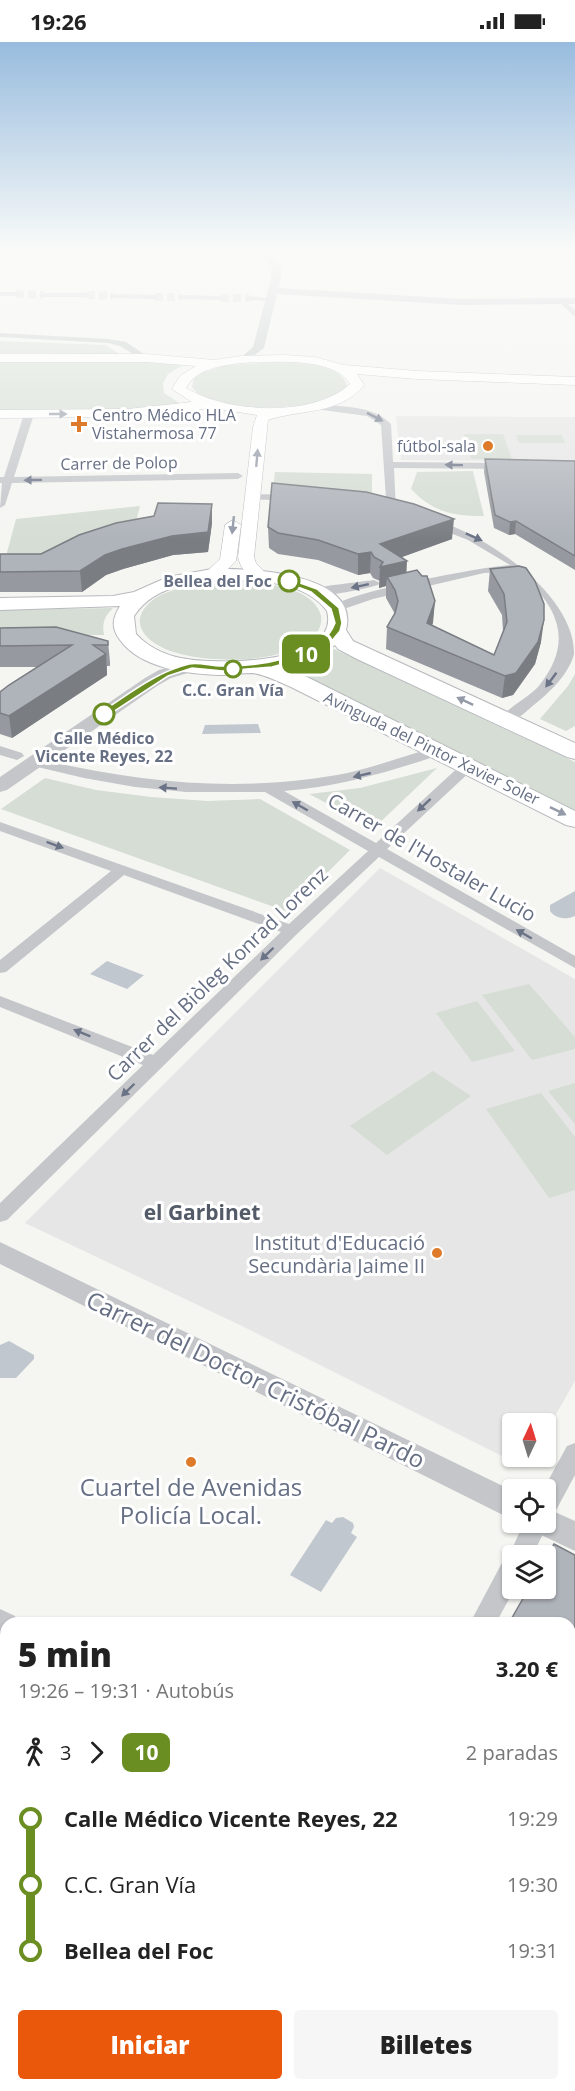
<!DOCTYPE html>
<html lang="es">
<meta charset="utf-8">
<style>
:root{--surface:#fff;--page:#f6f6f6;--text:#222;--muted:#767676;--accent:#ea580c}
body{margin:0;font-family:"Open Sans",sans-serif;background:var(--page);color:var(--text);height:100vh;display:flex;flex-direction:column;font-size:22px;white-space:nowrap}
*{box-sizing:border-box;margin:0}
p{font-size:20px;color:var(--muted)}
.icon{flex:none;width:33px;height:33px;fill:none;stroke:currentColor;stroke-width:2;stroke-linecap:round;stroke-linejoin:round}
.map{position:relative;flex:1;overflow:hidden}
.side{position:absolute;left:0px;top:1575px;width:576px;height:474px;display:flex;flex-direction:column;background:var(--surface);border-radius:18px 18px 0 0;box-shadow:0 2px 4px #0004}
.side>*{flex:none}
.badge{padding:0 12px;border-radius:9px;font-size:21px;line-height:39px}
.needle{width:39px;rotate:4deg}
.fabs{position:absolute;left:502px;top:1371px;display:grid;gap:12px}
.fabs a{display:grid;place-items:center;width:54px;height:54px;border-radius:6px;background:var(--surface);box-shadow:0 2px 4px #0004;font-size:30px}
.map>.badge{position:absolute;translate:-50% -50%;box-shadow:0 0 0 3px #fff}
.legs{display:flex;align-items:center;gap:9px;height:66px;padding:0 18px;font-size:20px}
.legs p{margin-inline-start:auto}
.headline{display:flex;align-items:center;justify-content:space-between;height:102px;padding:0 18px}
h1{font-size:33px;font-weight:800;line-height:45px}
.primary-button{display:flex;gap:12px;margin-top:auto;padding:12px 18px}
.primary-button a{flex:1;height:69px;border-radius:6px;background:var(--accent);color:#fff;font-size:24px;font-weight:800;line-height:69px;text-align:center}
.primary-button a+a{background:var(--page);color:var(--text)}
ul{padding:0 18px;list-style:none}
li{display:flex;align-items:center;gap:21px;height:66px;font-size:22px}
li i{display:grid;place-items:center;width:9px;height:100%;margin:0 8px;background:currentColor}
li i::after{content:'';width:15px;height:15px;margin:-8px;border:4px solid;border-radius:50%;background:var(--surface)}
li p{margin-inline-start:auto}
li:first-child i{background:linear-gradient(#0000 50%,currentColor 0)}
li:last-child i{background:linear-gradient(currentColor 50%,#0000 0)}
.status{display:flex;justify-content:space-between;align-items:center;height:42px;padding:0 30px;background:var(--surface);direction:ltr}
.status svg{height:16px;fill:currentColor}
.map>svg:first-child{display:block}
.built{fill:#e6e6e6}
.green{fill:#d5ddd4}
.water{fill:#c1c7ce}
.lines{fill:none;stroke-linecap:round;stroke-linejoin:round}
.minor-tunnel{stroke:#d1d4d6;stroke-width:8;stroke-dasharray:8 4;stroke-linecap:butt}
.secondary-casing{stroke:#b6b8be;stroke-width:1}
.primary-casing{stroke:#b7b9be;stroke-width:2}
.minor{fill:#c4c6ca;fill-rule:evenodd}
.tertiary{fill:#c4c6ca;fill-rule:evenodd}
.secondary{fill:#fff;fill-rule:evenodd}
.primary{fill:#fff;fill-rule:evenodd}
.wall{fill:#969aa0}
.shaded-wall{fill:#7a7d82}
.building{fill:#afb3ba;stroke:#7a7d82;stroke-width:1.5}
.oneway{fill:#949aa8}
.oneway2{fill:#6b7387}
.line-1{fill:#6b8e23;stroke:#fff;stroke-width:1.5}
.poi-dot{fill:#de7b2a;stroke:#fff;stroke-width:2}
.stop-1-dot{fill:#fff;stroke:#6b8e23;stroke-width:3}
.labels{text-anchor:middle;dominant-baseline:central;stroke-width:6;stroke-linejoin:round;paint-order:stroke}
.far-poi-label{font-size:16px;fill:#666f83;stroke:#fff;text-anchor:start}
.far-street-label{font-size:16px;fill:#666f83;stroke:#fff}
.far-stop-label{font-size:16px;font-weight:bold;fill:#666f83;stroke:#fff}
.street-label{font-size:20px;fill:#666f83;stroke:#fff}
.poi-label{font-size:20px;fill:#666f83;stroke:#fff;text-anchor:end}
.neighbourhood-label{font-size:21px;font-weight:bold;fill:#535a68;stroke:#fff}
.near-street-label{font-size:24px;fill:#666f83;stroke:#fff}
.near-poi-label{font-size:24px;fill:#666f83;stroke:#fff}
</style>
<div class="status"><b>19:26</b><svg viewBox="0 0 49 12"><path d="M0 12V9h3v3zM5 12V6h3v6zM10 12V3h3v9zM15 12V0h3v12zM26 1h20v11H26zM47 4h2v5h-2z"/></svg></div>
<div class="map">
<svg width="575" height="2049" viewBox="0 0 575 2049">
<rect width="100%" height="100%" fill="#f5f6f2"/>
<g class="built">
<path d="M396,374L575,375V420L401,418Z"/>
<path d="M380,826L575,937V1339L546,1390V1382H513V1414L532,1415L526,1426L240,1283L25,1181Z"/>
</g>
<g class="green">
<path d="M0,299L106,303L119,312L0,311Z"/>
<path d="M0,317L140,318L183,323L168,332L163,341L164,351L184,364L122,369H0Z"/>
<path d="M277,320C297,321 342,321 347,344C344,347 340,352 336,354C312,369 207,372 192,345L194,336L201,331L227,323Z"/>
<path d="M464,392H503L512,417H471Z"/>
<path d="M516,393H562L565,401H519Z"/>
<path d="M473,429L484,474C452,474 433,470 411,447L417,430Z"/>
<path d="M275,430L372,432V457L273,448Z"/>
<path d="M140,464L133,491L2,529L16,477Z"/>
<path d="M219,539C246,539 313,540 321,574C322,580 320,586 317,591C290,625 189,624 156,602C147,597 138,587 140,576C148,547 194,543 219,539Z"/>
<path d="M113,566C104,575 102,581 104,593L0,594V568Z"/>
<path d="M334,607L575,720V769L292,629Z"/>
<path d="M575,632V684L566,689L540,677L568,644Z"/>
<path d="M437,726L374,786L309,752L360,746Z"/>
<path d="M45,736L96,748L151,755L207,759L260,757L350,808L288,870L1,767Z"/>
<path d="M529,942L575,995V1007L532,1018L482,953Z"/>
<path d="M477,959L515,1009L472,1020L436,971Z"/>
<path d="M433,1029L471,1054L387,1113L350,1084Z"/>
<path d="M575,1041V1082L548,1049Z"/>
<path d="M541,1051L575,1095V1148L549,1156L486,1067Z"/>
</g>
<g class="water">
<path d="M258,682L261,691L202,692L205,683Z"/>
<path d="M575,849V874C566,878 556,877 550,869V863Z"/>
<path d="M107,919L143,933H144L127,947L90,932Z"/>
<path d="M9,1299L34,1313V1317L16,1336H0V1303Z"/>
<path d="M343,1475L353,1481L354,1485L351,1491L357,1495L321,1550L290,1533L326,1478L332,1481L336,1476Z"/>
</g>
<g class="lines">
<g class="minor-tunnel">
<path d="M16,252L43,253"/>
<path d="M87,253L113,254"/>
<path d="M155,255H181"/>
<path d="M221,256H249"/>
</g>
<defs>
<g id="secondary">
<path d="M0,312H146L214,318L241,314L284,313L315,315L344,323L417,329L575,335V343L417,337L357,332L364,343C340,373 301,367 268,378L254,515L256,521L268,534L265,538C251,541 241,528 238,515L253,385L257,373L211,366L128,375L0,376V368L128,367L192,360L172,347L180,334L196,324L146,320H0ZM241,321C270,320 334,314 350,342C313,376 227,371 186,346C197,326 221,324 241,321Z"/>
<path d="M233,478L241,483L236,519L218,537H206L203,533L220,517L225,483Z"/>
</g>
<path id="primary" d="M212,527C247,526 361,530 346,588L353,599L575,701V717L567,715L357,617L338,607L335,603L321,613L280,627L307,635L575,769V785L566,783L291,645C279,640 264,632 252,631C241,631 230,633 219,633C187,632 140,626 120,598C111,586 112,577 120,564L0,568V556L113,554L134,550L168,535ZM241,538C270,539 308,543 327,569C342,624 212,623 181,616C165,613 148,605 136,592L134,574C156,540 204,538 241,538Z"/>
</defs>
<use href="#secondary" class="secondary-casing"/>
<use href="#primary" class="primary-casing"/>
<g class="minor">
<path d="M0,250H16L20,252L16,254H0Z"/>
<path d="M43,251H87L91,253L87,255H40L39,253Z"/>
<path d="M113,252L155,253L159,255L155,257L110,256V252Z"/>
<path d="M181,253L221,254L225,256L221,258L178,257V253Z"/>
<path d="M249,254L274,257L270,259L246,258L245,256Z"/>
<path d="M563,258L575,268V275L559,260Z"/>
<path d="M0,291L108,297L126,300L150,316L143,318L120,304L108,301L0,295Z"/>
<path d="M318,362C342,365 373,363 391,382L393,420L507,421L512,424L507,427L394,426L396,469L387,471L381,383L367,374L315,367V363Z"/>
<path d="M29,369L34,372L14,435L238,431L243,434L238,437L12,441L5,463L0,466L2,441H0V435H4L24,372Z"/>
<path d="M253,452L293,453L298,456L293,459L249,457L248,455Z"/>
<path d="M429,476C477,488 575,549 574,612C569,632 550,650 535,662C526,669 513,684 500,681L498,678C509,665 526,657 538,645C575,600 559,564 517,529L484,531L373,557L335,570L329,566C347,550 481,525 510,523L468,498L425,481L424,479Z"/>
<path d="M374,538L380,541L378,543C364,547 319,558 308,549C314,544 362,540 374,538Z"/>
<path d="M0,704L22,711L24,714L17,718L0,713Z"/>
<path d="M438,705L443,706L445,709L443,712C391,729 339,745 284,749L376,801L463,721H473L475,724L473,727L387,807L575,914V926L379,815L298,891L7,1178L0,1180V1161L143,1023L0,965V954L153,1013L281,890L124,833L6,930L0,931V918L111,829L0,789V780L289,882L368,809L265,750H186L135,745L84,736L29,723L27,720L29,717L34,716C135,740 234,751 337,733C372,727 404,713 438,705Z"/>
<path d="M575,1401V1433L554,1472L547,1475L549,1480L532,1514H513L515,1546L496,1581H470L504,1517L508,1516L524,1480H546V1448H543L567,1404Z"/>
<path d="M0,1567L15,1574L18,1581H6V1594L0,1592Z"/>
<path d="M570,1920L575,1922V1954L570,1952Z"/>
<path d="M212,2043H245L242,2049H209Z"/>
</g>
<g class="tertiary">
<path d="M261,211H271L282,226L279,246L461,257L575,256V262L461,263L277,252L264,306L244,321L238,318L253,305L271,237L272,226Z"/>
<path d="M192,619L198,620L200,624L198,628L171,636L157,644L7,748L0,750V735L145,636L159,628Z"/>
<path d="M0,1200L513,1449V1478L0,1222Z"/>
<path d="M546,1466L575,1479V1509L535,1490L530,1480H546Z"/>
</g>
<use href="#secondary" class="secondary"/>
<use href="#primary" class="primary"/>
</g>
<g class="wall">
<path d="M485,417L575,419V528L515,492L509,493L494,486L484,430Z"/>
<path d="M212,481L208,510L173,513L123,527L106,533L82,550H0V512H41Z"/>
<path d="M268,485L452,497L401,515L406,530L435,559L432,583L494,613L503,589L502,573L488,549L490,527L541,600L535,622L513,653L502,656L386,607L387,585L395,572L386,556V544L379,546L380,539L373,536L370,531L358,533L318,518L278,512L269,506Z"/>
<path d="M0,586L108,599L110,620V624H107V633L12,696L0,692V650L38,625H0Z"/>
<path d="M575,1513V1892L570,1889V1581Z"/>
</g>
<g class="shaded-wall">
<path d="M212,462V481L208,510L173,513L123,527L106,533L82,550L80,529L105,513Z"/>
<path d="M454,477L452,497L383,522L380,502Z"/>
<path d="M516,479L515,492L509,493L510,480Z"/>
<path d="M371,510L370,531L358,533V512Z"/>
<path d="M407,519L406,540L387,535L386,544L379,546L380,525Z"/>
<path d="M435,559L433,581L425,603L427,581Z"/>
<path d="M544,578L541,600L535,622L513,653L502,656L505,634Z"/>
<path d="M106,612L107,633L12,696L9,674Z"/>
<path d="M6,1845V1871L0,1880V1854Z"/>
<path d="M157,2043H169L166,2049H154Z"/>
</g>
<g class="building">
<path d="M485,417L575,419V514L516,479L510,480L495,473Z"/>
<path d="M272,441L366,450L414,462L454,477L380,502L407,519L380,525L383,520L374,515L371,510L358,512L318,498L278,491L268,485Z"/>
<path d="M158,461L212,462L208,490L172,494L122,507L105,513L80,529L0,530V512H41L79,493L116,481L154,474Z"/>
<path d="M519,524L526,526L535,539L544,562V578L538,600L516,631L505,634L387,585L395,571L398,559L395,548L387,535L417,528L422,534H427L435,559L427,581L494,613L507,580L504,552L490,527Z"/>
<path d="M56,585L108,599V603H93L106,612L9,674L0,671V650L9,643L72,603L0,604V586Z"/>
<path d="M554,1502L575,1513V1870L570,1867V1581H509L529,1546H546V1515Z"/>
<path d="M6,1733V1845L0,1854V1741Z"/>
<path d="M0,1956L6,1961V2043H157L154,2049H0Z"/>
</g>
<defs><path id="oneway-solid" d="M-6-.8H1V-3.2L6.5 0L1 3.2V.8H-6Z" transform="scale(1.5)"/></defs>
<g class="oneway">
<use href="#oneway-solid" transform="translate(58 372)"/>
<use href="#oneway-solid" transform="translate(257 416) rotate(-85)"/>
<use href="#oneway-solid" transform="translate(233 483) rotate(96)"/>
<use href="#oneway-solid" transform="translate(465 659) rotate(-155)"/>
<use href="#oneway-solid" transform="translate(558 769) rotate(26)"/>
</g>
<g class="oneway2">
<use href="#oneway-solid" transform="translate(375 375) rotate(27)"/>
<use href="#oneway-solid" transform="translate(454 423) rotate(-179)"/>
<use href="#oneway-solid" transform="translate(33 438) rotate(179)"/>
<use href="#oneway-solid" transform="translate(474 495) rotate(24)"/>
<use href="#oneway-solid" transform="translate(360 544) rotate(168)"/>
<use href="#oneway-solid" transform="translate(551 638) rotate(127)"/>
<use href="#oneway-solid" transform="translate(362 733) rotate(167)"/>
<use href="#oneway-solid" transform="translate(168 746) rotate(-176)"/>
<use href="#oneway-solid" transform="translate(424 763) rotate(137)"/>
<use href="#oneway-solid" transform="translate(300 764) rotate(-150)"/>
<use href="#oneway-solid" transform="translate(55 803) rotate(20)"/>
<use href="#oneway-solid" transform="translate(524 892) rotate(-150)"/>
<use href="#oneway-solid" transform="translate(267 912) rotate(136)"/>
<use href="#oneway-solid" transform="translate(82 991) rotate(-158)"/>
<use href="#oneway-solid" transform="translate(128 1048) rotate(136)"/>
</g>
<linearGradient id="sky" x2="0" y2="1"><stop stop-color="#98bcde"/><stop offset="0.42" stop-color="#fafbf9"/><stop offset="1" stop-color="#fafbf9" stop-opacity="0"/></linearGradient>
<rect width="575" height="498" fill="url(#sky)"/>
<path class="line-1" d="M289,537L317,547L339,566L342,581L340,589L330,601L305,616L272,625L223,629L192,626L168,634L107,674H101V670C129,652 156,630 189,622C199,620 211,624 221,624C254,625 322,617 335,581L331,567L311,550L287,541Z"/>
<g class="poi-dot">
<path d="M76 373h6v6h6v6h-6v6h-6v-6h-6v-6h6z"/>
<circle cx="488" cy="404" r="6"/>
<circle cx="437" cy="1211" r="6"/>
<circle cx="191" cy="1420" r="6"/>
</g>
<g class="stop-1-dot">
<circle cx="289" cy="539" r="10"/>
<circle cx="233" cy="627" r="8"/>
<circle cx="104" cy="672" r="10"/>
</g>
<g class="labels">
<g class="far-poi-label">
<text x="92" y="373">Centro Médico HLA<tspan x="92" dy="18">Vistahermosa 77</tspan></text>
<text x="476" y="404" text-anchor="end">fútbol-sala</text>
</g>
<g class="far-street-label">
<text transform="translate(119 421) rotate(-1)">Carrer de Polop</text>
<text transform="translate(432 706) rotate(26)">Avinguda del Pintor Xavier Soler</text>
</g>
<g class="far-stop-label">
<text x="272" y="539" text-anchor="end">Bellea del Foc</text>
<text x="233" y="648">C.C. Gran Vía</text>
<text x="104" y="696">Calle Médico<tspan x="104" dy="18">Vicente Reyes, 22</tspan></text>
</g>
<g class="street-label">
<text transform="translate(432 815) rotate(30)">Carrer de l'Hostaler Lucio</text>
<text transform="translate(217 932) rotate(-44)">Carrer del Biòleg Konrad Lorenz</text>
</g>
<g class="poi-label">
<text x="425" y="1200">Institut d'Educació<tspan x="425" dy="23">Secundària Jaime II</tspan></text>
</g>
<g class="neighbourhood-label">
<text x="202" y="1170">el Garbinet</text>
</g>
<g class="near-street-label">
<text transform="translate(256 1337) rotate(26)">Carrer del Doctor Cristóbal Pardo</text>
</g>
<g class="near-poi-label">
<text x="191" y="1444">Cuartel de Avenidas<tspan x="191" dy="28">Policía Local.</tspan></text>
</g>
</g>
</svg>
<div class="fabs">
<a><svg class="needle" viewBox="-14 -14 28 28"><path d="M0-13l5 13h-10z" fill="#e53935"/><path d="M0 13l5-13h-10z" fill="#767676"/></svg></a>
<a><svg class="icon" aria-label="locate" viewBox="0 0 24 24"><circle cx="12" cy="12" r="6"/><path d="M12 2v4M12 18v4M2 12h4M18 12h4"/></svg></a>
<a><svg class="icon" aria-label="layers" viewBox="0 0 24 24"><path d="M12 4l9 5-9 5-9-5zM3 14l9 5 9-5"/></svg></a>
</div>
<b class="badge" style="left:306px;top:612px;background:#6b8e23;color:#fff">10</b>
<section class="side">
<div class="headline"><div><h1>5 min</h1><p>19:26 – 19:31 · Autobús</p></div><b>3.20 €</b></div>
<div class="legs"><svg class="icon" aria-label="walk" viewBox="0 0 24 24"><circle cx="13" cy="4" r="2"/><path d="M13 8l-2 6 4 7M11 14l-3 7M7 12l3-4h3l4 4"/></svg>3<svg class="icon" aria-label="forward" viewBox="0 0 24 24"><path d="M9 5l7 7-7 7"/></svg><b class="badge" style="background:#6b8e23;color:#fff">10</b><p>2 paradas</p></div>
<ul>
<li><i style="color:#6b8e23"></i><b>Calle Médico Vicente Reyes, 22</b><p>19:29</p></li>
<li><i style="color:#6b8e23"></i><span>C.C. Gran Vía</span><p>19:30</p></li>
<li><i style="color:#6b8e23"></i><b>Bellea del Foc</b><p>19:31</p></li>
</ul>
<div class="primary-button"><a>Iniciar</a><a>Billetes</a></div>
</section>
</div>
